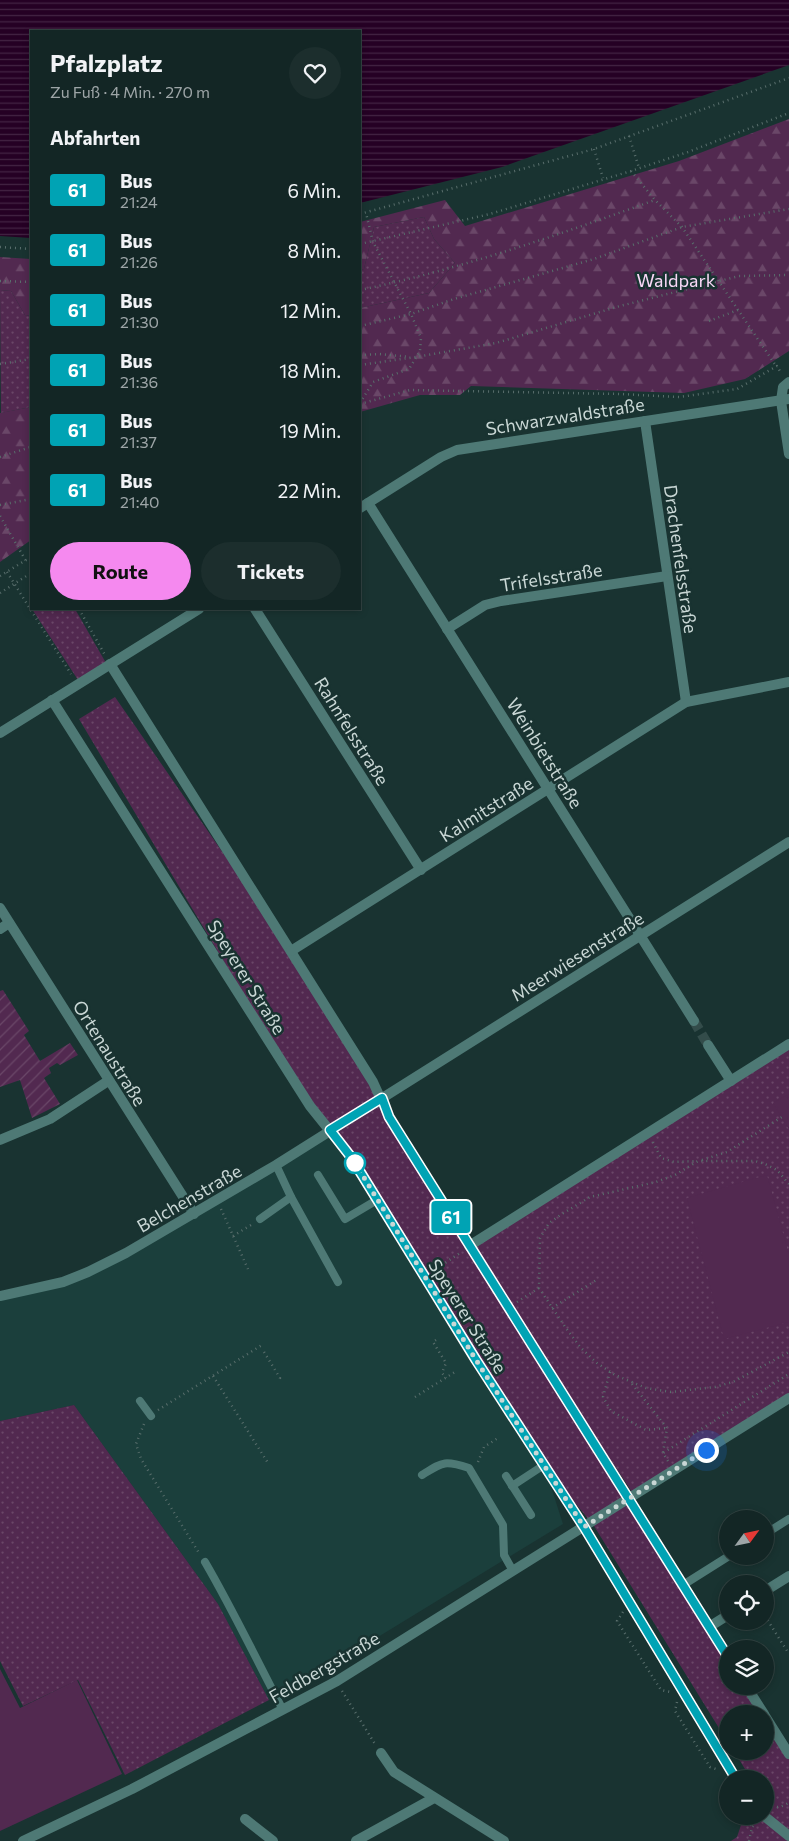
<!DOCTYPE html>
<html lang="de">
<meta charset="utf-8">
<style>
:root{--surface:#132625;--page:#1c2e2d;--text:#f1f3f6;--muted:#9da5a7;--line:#324342;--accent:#f589ef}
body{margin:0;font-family:Commissioner,sans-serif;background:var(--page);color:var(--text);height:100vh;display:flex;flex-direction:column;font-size:19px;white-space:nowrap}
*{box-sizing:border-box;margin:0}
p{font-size:16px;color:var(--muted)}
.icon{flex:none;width:28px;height:28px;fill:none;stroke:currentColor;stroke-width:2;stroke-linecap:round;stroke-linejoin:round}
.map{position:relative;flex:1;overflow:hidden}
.details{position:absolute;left:30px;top:30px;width:331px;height:580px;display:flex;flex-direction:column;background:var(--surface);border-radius:0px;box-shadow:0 2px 8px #0003,0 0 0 1px var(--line)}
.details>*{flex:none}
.badge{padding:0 10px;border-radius:4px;font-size:18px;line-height:32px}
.needle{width:32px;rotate:57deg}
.buttons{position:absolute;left:719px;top:1510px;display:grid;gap:10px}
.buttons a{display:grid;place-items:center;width:55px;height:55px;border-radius:50%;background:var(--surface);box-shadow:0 2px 8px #0003,0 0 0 1px var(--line);font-size:25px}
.you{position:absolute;width:25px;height:25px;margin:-12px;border:4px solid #fff;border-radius:50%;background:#1a73e8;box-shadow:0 0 0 8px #1a73e833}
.map>.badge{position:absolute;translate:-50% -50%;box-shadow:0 0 0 2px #fff}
h2{padding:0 20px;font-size:19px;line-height:45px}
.round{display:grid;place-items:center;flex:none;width:52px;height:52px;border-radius:26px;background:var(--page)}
.overview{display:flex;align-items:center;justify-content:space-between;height:85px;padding:0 20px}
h1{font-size:24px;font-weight:700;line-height:38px}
.action{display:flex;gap:10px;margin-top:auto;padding:10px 20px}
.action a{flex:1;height:58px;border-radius:30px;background:var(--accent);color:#111;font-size:20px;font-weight:700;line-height:58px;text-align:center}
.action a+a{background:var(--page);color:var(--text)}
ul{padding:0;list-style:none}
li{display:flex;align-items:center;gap:15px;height:60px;padding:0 20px}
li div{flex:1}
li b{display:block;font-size:19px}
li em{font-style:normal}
li .badge{min-width:55px;font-weight:700;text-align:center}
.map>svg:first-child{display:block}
.built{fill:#1b3f3c}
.grass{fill:url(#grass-dots)}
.forest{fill:url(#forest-firs)}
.garden{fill:url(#garden-furrows)}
.pitch{fill:#522950}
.water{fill:url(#water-rules)}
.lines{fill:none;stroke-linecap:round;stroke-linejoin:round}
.street-tunnel{stroke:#334c4a;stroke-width:10;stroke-dasharray:10 5;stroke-linecap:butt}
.path{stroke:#596e6c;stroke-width:2.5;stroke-dasharray:1 4;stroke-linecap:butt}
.lane{stroke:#4e7975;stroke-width:8}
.street{stroke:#4e7975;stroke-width:10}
.line-casing{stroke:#fff;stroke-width:11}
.line{stroke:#00a3b4;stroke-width:8}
.walk{stroke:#c9d7d5;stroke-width:5;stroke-dasharray:0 9}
.stop-dot{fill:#fff;stroke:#00a3b4;stroke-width:2.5}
.labels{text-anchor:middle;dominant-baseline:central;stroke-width:5;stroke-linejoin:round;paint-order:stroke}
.park-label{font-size:18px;fill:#fad8f7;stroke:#193331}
.street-label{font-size:18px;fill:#c9d7d5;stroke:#193331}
</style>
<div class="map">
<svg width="789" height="1841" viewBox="0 0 789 1841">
<defs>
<pattern id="grass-dots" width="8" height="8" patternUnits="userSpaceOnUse" patternTransform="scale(1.25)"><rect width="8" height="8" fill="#522950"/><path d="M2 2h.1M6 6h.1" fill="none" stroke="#6a4768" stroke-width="1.8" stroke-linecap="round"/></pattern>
<pattern id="forest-firs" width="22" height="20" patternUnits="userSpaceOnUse" patternTransform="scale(1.25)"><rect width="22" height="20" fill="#522950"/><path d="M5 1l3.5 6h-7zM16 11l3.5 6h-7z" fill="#6a4768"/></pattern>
<pattern id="garden-furrows" width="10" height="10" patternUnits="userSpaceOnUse" patternTransform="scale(1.25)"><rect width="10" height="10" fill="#522950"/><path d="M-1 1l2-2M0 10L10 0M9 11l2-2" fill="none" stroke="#6a4768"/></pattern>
<pattern id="water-rules" width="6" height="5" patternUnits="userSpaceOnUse" patternTransform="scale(1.25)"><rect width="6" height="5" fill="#250024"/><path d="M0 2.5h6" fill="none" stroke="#432443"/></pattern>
</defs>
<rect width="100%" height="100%" fill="#193331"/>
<path class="built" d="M330,1131L544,1465L563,1524L360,1648L269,1700L218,1604L74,1405L0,1421V1296L88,1272Z"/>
<g class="grass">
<path d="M424,217L434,239L455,263L429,293L360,308V270L364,269L374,227Z"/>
<path d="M0,290L11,291L25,315L31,316V407L1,413Z"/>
<path d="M32,609H75L106,663L78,680Z"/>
<path d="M115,697L291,951L469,1246L789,1044V1394L632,1492L487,1274L727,1657L728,1686H746L764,1714H728L727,1741L594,1526L544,1465L377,1200L310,1106L79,719Z"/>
<path d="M74,1405L218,1604L269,1700L125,1775L78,1680L23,1706L0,1661V1421Z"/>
<path d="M765,1716L789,1754V1841H731L737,1837L744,1816H765V1779H751L734,1751H765Z"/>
</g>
<g class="forest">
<path d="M789,119V351L745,379L684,393L471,386L460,395H420L360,412V308L429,293L455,263L434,239L424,217L374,227L364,269L360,270V222L445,200L465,226L679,161Z"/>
<path d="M0,257L31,259V316L25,315L11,291L0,290Z"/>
<path d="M31,407V540L0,562V413Z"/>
</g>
<path class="garden" d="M3,990L29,1031L24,1035L40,1061L70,1043L78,1055L60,1065L57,1063L49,1068L51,1073L44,1078L60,1104L32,1118L20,1080L0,1087V991Z"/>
<g class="pitch">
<path d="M789,1094V1129L773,1103Z"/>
<path d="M767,1175L789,1255V1322L724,1339L687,1198Z"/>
<path d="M0,1669L20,1708L77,1680L122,1774L0,1831Z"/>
</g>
<path class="water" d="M0,0H789V65L502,167L360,203V31H31V238L0,236Z"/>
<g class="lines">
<path class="street-tunnel" d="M694,1021L708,1045"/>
<g class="path">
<path d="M629,136L639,168"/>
<path d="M594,149L603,178"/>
<path d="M631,171L655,200L682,227L776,366"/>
<path d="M360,214L594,149L789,78"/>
<path d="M360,244L490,214L631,171L688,152L789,113"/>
<path d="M0,247L31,249"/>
<path d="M0,281L31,282"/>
<path d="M360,290C461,269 558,235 655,200"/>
<path d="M709,321L738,310"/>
<path d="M360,326L411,314L454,299L594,259L682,227L789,209"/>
<path d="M360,355L379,354L410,357"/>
<path d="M0,364L31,359"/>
<path d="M360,365L416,357L496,343L620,306L739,276L789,275"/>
<path d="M360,403L373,382L409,369L420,351L421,338L411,314L373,242L366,213"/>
<path d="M360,404L410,390L621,394L679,397L737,389L777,366L781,373"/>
<path d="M0,457L31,447"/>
<path d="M0,505L31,499"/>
<path d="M0,516L26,561"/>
<path d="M7,572L71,674"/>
<path d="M0,576L31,557"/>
<path d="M0,593L31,573"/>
<path d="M79,609L105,655"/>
<path d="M653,1142L661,1158L674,1162L697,1161"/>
<path d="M702,1160L727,1152L782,1117"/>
<path d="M789,1184L777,1170L765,1164L755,1161H698L675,1175L656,1182L590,1197L562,1214L549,1223L540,1238L539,1288L568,1331L581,1348L597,1363L615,1375L646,1388L671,1392L715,1387L733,1382L789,1352"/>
<path d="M221,1209L248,1269"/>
<path d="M233,1236L251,1225"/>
<path d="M433,1271L460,1253"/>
<path d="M517,1302L539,1288"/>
<path d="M552,1308L598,1279"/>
<path d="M436,1340L433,1342L446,1363L442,1373L446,1378"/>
<path d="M264,1352L280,1378L277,1380"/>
<path d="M610,1372L603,1397L611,1411L646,1430L667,1428"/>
<path d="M213,1376L268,1463"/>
<path d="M632,1384L667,1428L663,1453"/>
<path d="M415,1397L455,1372"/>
<path d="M158,1410L262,1345"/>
<path d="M144,1424L136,1444L141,1459L199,1553"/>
<path d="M668,1461L663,1453L789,1374"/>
<path d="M478,1462L484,1447L498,1438"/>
<path d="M623,1612L617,1621L661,1690L670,1692"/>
<path d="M765,1616L789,1654"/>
<path d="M342,1691L375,1744"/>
<path d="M677,1702L675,1711L710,1767L716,1769"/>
<path d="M772,1807H780L789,1803"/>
<path d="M746,1816L752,1827"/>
<path d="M749,1841L752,1827L756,1823"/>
</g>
<g class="lane">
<path d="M318,1175L345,1219L377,1200"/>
<path d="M291,1197L338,1282"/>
<path d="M260,1219L291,1197L276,1165"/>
<path d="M140,1401L151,1416"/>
<path d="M422,1475C443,1462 444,1460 469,1468L503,1525L504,1555L513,1571"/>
<path d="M506,1476L531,1515"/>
<path d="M512,1486L544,1465"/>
<path d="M765,1534L789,1519"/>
<path d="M205,1562C233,1610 257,1661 283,1710"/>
<path d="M683,1585L729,1556"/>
</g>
<g class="street">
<path d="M789,382L783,387L781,401L789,454"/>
<path d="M645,421L686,702"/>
<path d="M368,503L694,1021"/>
<path d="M360,508L441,457L457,450L789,399"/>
<path d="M255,609L421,870"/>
<path d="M447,629L485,605L501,601L667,576"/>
<path d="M110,664L373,1082L389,1117L399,1133L728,1657"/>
<path d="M52,700L310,1106L351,1157L476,1359L584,1527L736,1779"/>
<path d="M0,733L199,609"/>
<path d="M0,908L194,1214"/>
<path d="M0,929L9,923"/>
<path d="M291,951L686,702L789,682"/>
<path d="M708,1045L731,1081"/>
<path d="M0,1140L50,1119L108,1081"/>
<path d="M469,1246L789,1044"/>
<path d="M0,1296L63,1282L88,1272L126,1253L276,1165L789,842"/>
<path d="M765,1591L789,1576"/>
<path d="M709,1627L728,1615"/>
<path d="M746,1686L764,1714"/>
<path d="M765,1716L789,1754"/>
<path d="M381,1753L394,1772L504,1841"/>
<path d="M764,1816L789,1836"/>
<path d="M245,1819L273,1841"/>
<path d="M23,1841L132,1789L337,1681L789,1398"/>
<path d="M356,1841L434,1798"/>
</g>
</g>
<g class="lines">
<defs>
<path id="line" d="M728,1657L399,1133L389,1117L382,1098L330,1130L351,1157L476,1360L584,1527L736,1779"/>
</defs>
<use href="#line" class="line-casing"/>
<use href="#line" class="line"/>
<path class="walk" d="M355,1163L476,1360L584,1527L706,1450"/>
</g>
<circle class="stop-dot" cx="355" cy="1163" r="10"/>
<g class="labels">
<g class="park-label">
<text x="676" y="280">Waldpark</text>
</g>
<g class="street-label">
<text transform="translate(565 416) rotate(-9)">Schwarzwaldstraße</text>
<text transform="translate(681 559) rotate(82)">Drachenfelsstraße</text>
<text transform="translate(551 577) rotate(-9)">Trifelsstraße</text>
<text transform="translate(352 731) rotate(58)">Rahnfelsstraße</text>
<text transform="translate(545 753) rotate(58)">Weinbietstraße</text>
<text transform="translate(486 809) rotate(-32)">Kalmitstraße</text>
<text transform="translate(577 956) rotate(-32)">Meerwiesenstraße</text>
<text transform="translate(247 977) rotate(58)">Speyerer Straße</text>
<text transform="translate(110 1053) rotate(58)">Ortenaustraße</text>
<text transform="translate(189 1198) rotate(-30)">Belchenstraße</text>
<text transform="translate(468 1316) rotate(58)">Speyerer Straße</text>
<text transform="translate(324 1667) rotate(-30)">Feldbergstraße</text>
</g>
</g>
</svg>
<div class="buttons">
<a><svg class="needle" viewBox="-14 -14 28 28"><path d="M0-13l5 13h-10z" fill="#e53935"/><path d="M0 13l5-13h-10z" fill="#9da5a7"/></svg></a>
<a><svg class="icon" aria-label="locate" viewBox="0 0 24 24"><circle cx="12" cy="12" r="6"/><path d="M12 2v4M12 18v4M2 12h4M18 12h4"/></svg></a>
<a><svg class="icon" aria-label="layers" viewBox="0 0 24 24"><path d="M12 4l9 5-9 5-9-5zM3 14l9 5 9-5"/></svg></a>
<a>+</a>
<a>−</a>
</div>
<div class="you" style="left:706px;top:1450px"></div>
<b class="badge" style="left:451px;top:1217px;background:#00a3b4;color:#fff">61</b>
<section class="details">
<div class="overview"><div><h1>Pfalzplatz</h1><p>Zu Fuß · 4 Min. · 270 m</p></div><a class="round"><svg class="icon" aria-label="heart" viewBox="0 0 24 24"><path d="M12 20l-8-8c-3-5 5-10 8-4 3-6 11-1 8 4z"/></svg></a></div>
<h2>Abfahrten</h2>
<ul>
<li><span class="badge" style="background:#00a3b4;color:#fff">61</span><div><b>Bus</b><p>21:24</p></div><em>6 Min.</em></li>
<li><span class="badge" style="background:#00a3b4;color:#fff">61</span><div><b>Bus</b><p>21:26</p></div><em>8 Min.</em></li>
<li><span class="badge" style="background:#00a3b4;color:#fff">61</span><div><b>Bus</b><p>21:30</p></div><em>12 Min.</em></li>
<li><span class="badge" style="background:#00a3b4;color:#fff">61</span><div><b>Bus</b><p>21:36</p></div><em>18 Min.</em></li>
<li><span class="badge" style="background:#00a3b4;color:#fff">61</span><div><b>Bus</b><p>21:37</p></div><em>19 Min.</em></li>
<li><span class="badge" style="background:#00a3b4;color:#fff">61</span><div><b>Bus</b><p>21:40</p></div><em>22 Min.</em></li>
</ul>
<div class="action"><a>Route</a><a>Tickets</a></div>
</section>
</div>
